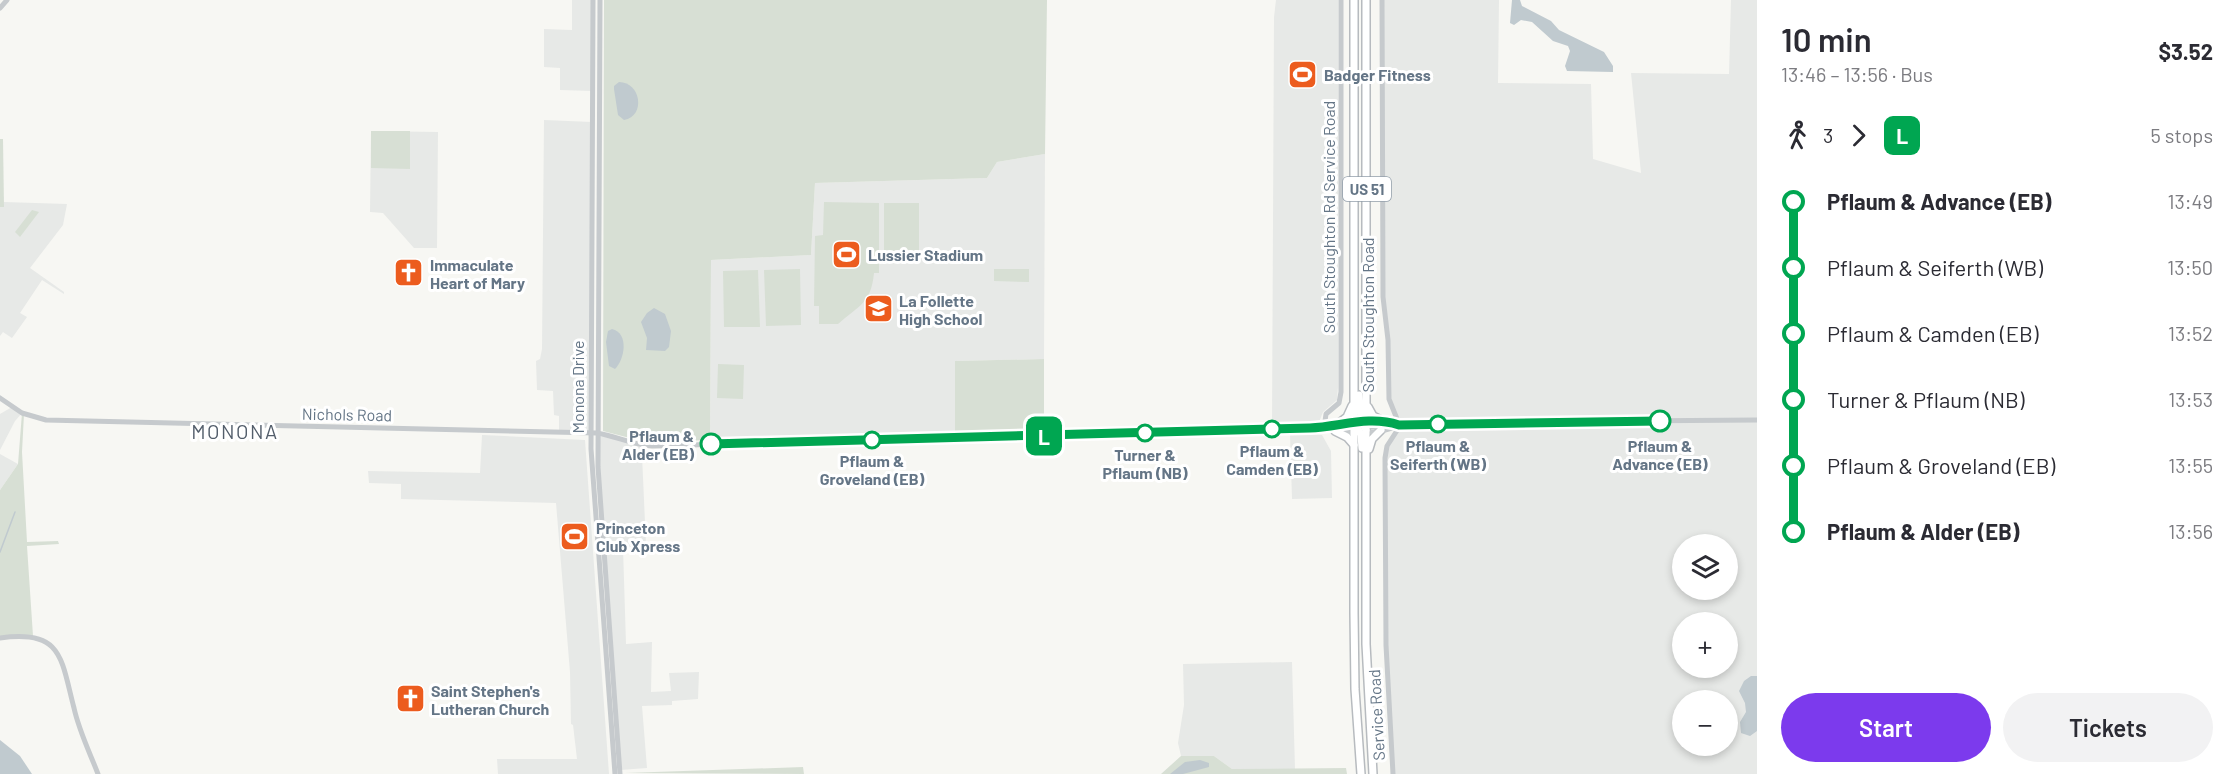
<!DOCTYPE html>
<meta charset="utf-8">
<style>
:root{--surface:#fff;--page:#f2f2f3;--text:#2b2b33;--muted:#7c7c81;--accent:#7c3aed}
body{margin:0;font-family:Barlow,sans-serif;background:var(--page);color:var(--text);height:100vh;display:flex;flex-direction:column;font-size:22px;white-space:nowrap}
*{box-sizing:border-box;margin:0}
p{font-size:20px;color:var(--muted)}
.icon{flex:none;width:33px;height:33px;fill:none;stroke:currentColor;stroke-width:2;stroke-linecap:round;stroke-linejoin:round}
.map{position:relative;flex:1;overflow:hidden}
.panel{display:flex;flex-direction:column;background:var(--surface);width:480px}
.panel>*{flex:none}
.badge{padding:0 12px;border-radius:9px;font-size:21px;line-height:39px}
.fabs{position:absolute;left:1672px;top:534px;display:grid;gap:12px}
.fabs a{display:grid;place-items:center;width:66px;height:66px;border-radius:50%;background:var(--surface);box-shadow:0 3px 9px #0003;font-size:30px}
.map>.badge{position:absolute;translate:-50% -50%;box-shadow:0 0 0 3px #fff}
.legs{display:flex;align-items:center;gap:9px;height:66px;padding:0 24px;font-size:20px}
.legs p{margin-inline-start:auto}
.head{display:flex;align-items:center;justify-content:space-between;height:102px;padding:0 24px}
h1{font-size:33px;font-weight:600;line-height:45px}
.action{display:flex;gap:12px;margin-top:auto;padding:12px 24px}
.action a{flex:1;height:69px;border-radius:36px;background:var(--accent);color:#fff;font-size:24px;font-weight:600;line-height:69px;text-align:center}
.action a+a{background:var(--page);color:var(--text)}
ul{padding:0 24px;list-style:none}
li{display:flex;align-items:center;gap:21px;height:66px;font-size:22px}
li i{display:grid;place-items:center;width:9px;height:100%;margin:0 8px;background:currentColor}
li i::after{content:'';width:15px;height:15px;margin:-8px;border:4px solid;border-radius:50%;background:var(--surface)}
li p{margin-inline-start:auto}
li:first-child i{background:linear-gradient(#0000 50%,currentColor 0)}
li:last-child i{background:linear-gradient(currentColor 50%,#0000 0)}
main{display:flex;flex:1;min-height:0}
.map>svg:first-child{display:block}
.built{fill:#e7e9e7;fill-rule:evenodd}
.green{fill:#d7dfd4}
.water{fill:#c0cacf}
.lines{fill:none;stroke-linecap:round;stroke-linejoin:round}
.stream{stroke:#c0cacf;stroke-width:1.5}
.primary-casing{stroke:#b7bbbf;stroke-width:10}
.tertiary{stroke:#c6cacd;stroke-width:5}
.primary{stroke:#fff;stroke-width:7}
.line-1-casing{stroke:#fff;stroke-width:14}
.line-1{stroke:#00a651;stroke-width:9}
.stop-1-dot{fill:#fff;stroke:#00a651;stroke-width:3}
.labels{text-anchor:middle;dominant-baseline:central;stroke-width:6;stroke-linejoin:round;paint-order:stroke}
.shield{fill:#fff;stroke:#929eaa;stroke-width:1.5}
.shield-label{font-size:15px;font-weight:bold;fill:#647586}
.poi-label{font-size:16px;font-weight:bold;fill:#647586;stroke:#fff;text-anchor:start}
.street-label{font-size:16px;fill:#647586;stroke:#fff}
.stop-label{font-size:16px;font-weight:bold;fill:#647586;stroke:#fff}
.quarter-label{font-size:20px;letter-spacing:1.5px;fill:#535e6b;stroke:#fff}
</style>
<main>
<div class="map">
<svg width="1757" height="774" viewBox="0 0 1757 774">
<rect width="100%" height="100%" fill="#f7f7f3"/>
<g class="built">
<path d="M572,0H593V91L560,90V68L544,67V29L572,30Z"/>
<path d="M1276,0H1338V387L1337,400L1323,412L1319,422L1272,425L1274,17Z"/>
<path d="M1382,0H1499L1498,83L1591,84L1593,159L1641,173L1631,73L1729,74L1731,0H1757V774H1393L1388,708L1386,451L1398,429L1392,409L1383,297ZM1683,544H1728V590H1683ZM1683,622H1728V668H1683ZM1683,700H1728V746H1683Z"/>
<path d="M544,120L592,122L591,434L559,433V416L554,415L553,391L537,390L536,361L540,359L542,349Z"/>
<path d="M371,131L438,132L437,248H414L383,213L370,212Z"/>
<path d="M1045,154L1044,359L955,361V434L710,440L711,260L811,255L815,183L987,178L997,162Z"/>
<path d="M4,202L67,204L63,225L30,268L64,292V294L42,280L20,313L27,317L12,338L3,332L0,336V207H4Z"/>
<path d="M12,407L22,413L15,421L0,450V414Z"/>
<path d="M1303,432L1322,435L1331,451L1332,498L1292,499L1290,435L1292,433Z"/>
<path d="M597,433L643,446L642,455L646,545L623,548L626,644L652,642L651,692L671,691L669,673L699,672L698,699L672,701V705L642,706L647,768L620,770Z"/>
<path d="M482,435L585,440L609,774H498L497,759H577L573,725L571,724L570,672L556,503L401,499V484L369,483L368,471L480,473Z"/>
<path d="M0,454L18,464L0,490Z"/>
<path d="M1292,662L1295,769H1232L1214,756H1181L1178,743L1184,705L1183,664Z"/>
</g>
<g class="green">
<path d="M604,0H1047L1045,154L997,162L987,178L815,183L811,255L711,260L710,440L645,442L603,431Z"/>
<path d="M371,131H410V169L371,168Z"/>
<path d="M0,139H3L4,207H0Z"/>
<path d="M824,202L879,203V273H874C871,304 859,305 838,324H819V306H814L815,236L823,235Z"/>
<rect x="884" y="203" width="35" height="60"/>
<path d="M32,210L39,212L20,237L15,232Z"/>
<path d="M800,269L801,325L766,326L764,270Z"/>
<path d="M994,269H1029V282L994,281Z"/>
<path d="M758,270L760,327H724L723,271Z"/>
<path d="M1044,359V432L955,434V361Z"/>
<path d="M718,364L744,365L743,399L717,398Z"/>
<path d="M22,413L24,414L22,452L27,542L58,541L59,544L27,546L33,636L0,638V490L18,464Z"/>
<path d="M1181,756H1214L1232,769L1346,768L1347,774H1161Z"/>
<path d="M803,767L804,774L625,773Z"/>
</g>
<g class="water">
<path d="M1512,0H1520L1522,6L1551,21L1559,30L1604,52L1613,66V72L1567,71L1565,66L1570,51L1568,46L1553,41L1532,22L1521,20L1514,25L1510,23Z"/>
<path d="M619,82C641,82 646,116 624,120L618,115L614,89V86Z"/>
<path d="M654,308L665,314L671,331L669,347L665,351L646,350L647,338L641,322L647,313Z"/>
<path d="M612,329C629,333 625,359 615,369L609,366L606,342L608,331Z"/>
<path d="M1751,676H1757V731L1750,736L1741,733L1740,722L1746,712L1745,703L1739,691L1744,681Z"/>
<path d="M0,740L20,756L32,774H0Z"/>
<path d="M1200,760L1209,763V767L1183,774H1170L1185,762Z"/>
</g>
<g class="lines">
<path class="stream" d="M0,552L15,512"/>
<defs>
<g id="primary">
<path d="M1354,0V613L1355,689L1361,774"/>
<path d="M1366,0V644L1373,774"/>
<path d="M1359,395L1361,419L1366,430"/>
<path d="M1368,407L1373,416L1383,421"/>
<path d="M1339,423L1347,417L1352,406"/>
<path d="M1356,425L1361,435L1362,448"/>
<path d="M1335,431L1347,437L1354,445"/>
<path d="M1369,449L1372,439L1381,430"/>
</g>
</defs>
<use href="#primary" class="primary-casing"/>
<g class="tertiary">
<path d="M593,0L591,449L615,774"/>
<path d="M600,0L598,467L620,774"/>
<path d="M1382,0L1383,297L1388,340L1389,399L1399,424L1398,429L1387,446L1385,458L1386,645L1393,774"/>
<path d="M0,8L7,0"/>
<path d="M0,398L22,413L46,420L597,433C616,436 633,445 652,446L1310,428H1324L1347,422L1375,421L1399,425L1507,422L1757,420"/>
<path d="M1324,428L1326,414L1339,403L1341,392V0"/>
<path d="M1324,428C1341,434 1383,435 1399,425"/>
<path d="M1364,428L1387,425"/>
<path d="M1337,429L1358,426"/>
<path d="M0,638C63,629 61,659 74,708C79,731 90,753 98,774"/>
</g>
<use href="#primary" class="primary"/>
</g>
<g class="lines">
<defs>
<path id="line-1" d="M711,444L1310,428C1340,427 1368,415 1399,425L1660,421"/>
</defs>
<use href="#line-1" class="line-1-casing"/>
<use href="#line-1" class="line-1"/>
</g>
<defs>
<symbol id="stadium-square" viewBox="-11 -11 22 22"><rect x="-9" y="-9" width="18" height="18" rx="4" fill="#ec5c1e" stroke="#fff"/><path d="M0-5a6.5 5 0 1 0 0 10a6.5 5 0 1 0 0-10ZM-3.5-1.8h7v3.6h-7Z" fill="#fff"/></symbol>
<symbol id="church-square" viewBox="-11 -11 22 22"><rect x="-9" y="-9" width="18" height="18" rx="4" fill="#ec5c1e" stroke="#fff"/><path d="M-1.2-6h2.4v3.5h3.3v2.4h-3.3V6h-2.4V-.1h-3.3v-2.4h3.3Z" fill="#fff"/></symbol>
<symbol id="school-square" viewBox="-11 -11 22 22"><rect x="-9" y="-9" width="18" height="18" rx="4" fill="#ec5c1e" stroke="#fff"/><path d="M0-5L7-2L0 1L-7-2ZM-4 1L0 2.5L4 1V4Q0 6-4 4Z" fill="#fff"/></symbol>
</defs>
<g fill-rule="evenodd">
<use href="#stadium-square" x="1286" y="58" width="33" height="33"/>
<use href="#stadium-square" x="830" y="238" width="33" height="33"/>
<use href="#church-square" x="392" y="256" width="33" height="33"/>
<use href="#school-square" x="862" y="292" width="33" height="33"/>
<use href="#stadium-square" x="558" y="520" width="33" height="33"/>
<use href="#church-square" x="394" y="682" width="33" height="33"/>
</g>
<g class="stop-1-dot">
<circle cx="1660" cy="421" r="10"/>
<circle cx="1438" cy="424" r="8"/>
<circle cx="1272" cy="429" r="8"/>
<circle cx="1145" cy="433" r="8"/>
<circle cx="872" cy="440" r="8"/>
<circle cx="711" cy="444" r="10"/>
</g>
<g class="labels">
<rect class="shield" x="1343" y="177" width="48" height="24" rx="4.5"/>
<g class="shield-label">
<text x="1367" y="189">US 51</text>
</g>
<g class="poi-label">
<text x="1324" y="74">Badger Fitness</text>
<text x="868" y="254">Lussier Stadium</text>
<text x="430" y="264">Immaculate<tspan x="430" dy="18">Heart of Mary</tspan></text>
<text x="899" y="300">La Follette<tspan x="899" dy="18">High School</tspan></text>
<text x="596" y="527">Princeton<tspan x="596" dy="18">Club Xpress</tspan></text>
<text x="431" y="690">Saint Stephen's<tspan x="431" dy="18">Lutheran Church</tspan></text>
</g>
<g class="street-label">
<text transform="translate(1328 217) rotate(-90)">South Stoughton Rd Service Road</text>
<text transform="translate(1367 315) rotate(-90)">South Stoughton Road</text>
<text transform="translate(577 387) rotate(-90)">Monona Drive</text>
<text transform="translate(347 414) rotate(1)">Nichols Road</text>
<text transform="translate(1376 715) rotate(-93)">Service Road</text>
</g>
<g class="stop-label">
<text x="694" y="435" text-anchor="end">Pflaum &amp;<tspan x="694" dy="18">Alder (EB)</tspan></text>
<text x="1438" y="445">Pflaum &amp;<tspan x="1438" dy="18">Seiferth (WB)</tspan></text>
<text x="1660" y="445">Pflaum &amp;<tspan x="1660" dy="18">Advance (EB)</tspan></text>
<text x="1272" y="450">Pflaum &amp;<tspan x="1272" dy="18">Camden (EB)</tspan></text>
<text x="1145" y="454">Turner &amp;<tspan x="1145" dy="18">Pflaum (NB)</tspan></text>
<text x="872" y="460">Pflaum &amp;<tspan x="872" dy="18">Groveland (EB)</tspan></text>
</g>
<g class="quarter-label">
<text x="235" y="431">MONONA</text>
</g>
</g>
</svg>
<div class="fabs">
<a><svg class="icon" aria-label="layers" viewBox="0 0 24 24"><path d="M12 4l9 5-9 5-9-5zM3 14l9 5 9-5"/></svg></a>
<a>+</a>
<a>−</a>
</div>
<b class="badge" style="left:1044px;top:436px;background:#00a651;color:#fff">L</b>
</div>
<section class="panel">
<div class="head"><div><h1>10 min</h1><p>13:46 – 13:56 · Bus</p></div><b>$3.52</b></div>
<div class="legs"><svg class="icon" aria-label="walk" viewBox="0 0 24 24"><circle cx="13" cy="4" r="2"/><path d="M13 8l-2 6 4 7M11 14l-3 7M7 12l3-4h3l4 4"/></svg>3<svg class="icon" aria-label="forward" viewBox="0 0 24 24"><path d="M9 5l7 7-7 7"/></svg><b class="badge" style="background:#00a651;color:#fff">L</b><p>5 stops</p></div>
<ul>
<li><i style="color:#00a651"></i><b>Pflaum &amp; Advance (EB)</b><p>13:49</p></li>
<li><i style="color:#00a651"></i><span>Pflaum &amp; Seiferth (WB)</span><p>13:50</p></li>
<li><i style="color:#00a651"></i><span>Pflaum &amp; Camden (EB)</span><p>13:52</p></li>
<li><i style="color:#00a651"></i><span>Turner &amp; Pflaum (NB)</span><p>13:53</p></li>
<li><i style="color:#00a651"></i><span>Pflaum &amp; Groveland (EB)</span><p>13:55</p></li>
<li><i style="color:#00a651"></i><b>Pflaum &amp; Alder (EB)</b><p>13:56</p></li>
</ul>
<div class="action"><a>Start</a><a>Tickets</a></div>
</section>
</main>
